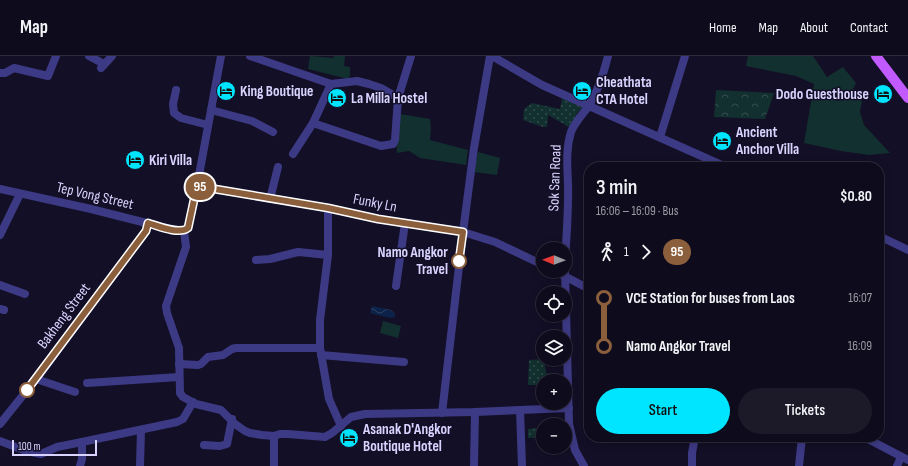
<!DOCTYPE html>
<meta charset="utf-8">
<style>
:root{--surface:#0e0b1c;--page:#1c1929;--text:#f1f3f6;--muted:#9b9ba3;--line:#2e2b3b;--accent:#00e5ff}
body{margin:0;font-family:"Sofia Sans Condensed",sans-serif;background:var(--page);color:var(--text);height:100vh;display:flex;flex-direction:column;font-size:15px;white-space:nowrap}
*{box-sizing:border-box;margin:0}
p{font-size:13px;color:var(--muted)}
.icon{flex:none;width:22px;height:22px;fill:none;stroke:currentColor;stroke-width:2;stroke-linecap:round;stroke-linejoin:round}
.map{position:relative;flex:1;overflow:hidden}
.drawer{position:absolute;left:584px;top:106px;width:300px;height:280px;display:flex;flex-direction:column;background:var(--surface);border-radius:16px;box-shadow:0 2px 10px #0003,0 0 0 1px var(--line)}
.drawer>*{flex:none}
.badge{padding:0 8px;border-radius:13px;font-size:14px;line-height:26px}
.needle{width:26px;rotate:271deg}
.fabs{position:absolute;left:536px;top:186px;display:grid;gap:8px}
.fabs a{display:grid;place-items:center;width:36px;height:36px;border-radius:50%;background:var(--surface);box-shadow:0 2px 10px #0003,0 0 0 1px var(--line);font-size:20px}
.scale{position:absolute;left:12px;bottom:10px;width:85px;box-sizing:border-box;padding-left:4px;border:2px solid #d9d4ff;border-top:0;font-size:11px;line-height:14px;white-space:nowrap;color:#d9d4ff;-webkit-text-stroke:3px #130f26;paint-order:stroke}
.map>.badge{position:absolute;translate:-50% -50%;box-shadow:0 0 0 2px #fff}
.legs{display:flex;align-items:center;gap:6px;height:44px;padding:0 12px;font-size:13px}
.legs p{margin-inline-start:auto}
.head{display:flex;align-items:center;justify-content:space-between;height:68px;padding:0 12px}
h1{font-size:22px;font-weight:600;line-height:30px}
.cta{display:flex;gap:8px;margin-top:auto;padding:8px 12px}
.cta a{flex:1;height:46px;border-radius:24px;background:var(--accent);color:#111;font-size:16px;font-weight:600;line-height:46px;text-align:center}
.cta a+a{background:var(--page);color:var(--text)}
ul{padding:0 12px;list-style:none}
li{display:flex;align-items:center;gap:14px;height:48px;font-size:15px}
li i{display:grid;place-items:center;width:6px;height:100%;margin:0 5px;background:currentColor}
li i::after{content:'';width:10px;height:10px;margin:-5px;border:3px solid;border-radius:50%;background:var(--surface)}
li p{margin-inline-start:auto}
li:first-child i{background:linear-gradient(#0000 50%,currentColor 0)}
li:last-child i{background:linear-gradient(currentColor 50%,#0000 0)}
header{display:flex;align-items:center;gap:24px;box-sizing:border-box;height:56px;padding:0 20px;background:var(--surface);border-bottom:1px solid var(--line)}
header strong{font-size:19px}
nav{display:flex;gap:22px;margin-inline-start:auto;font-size:14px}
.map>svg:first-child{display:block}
.grass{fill:#12302f}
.forest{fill:url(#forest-crowns)}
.park{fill:url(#park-dots)}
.water{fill:url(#water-waves)}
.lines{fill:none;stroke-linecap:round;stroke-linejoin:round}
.minor{stroke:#3d3a85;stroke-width:8}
.major{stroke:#c25bff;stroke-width:10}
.line-1-casing{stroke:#fff;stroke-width:9}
.line-1{stroke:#8b5e3c;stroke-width:6}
.stop-1-dot{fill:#fff;stroke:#8b5e3c;stroke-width:2}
.labels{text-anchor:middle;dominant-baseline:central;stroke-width:3;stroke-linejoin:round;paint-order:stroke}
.poi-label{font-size:15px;font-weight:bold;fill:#d9d4ff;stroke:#130f26;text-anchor:start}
.street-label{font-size:15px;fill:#d9d4ff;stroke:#130f26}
.stop-label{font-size:15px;font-weight:bold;fill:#d9d4ff;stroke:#130f26;text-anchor:end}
</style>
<header>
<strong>Map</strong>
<nav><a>Home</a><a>Map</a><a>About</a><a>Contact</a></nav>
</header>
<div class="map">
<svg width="908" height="410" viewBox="0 0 908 410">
<defs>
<pattern id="forest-crowns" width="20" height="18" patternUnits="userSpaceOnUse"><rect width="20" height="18" fill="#12302f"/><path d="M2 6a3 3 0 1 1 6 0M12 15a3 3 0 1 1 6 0" fill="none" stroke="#344d4e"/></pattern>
<pattern id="park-dots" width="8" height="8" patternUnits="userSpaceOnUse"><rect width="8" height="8" fill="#12302f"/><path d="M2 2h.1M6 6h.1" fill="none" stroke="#344d4e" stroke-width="1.8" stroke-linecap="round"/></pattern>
<pattern id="water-waves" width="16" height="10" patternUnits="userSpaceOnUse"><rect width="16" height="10" fill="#0c2248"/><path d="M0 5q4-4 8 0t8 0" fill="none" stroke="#2f4163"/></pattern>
</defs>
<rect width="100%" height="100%" fill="#130f26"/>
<g class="grass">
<path d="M310,0L333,2L334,0H345L344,10L350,11V19L348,23L308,13Z"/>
<path d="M748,0H813L827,21L843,11L856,27L853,33L858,42L862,45L860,56L864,69L890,97L869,99L841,95L804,87L814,28L796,20L746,10Z"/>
<path d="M400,58L430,63L431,72L430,84L468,94L466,109L420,102L409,95L397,97L396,83Z"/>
<path d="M478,96L500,102L497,119L474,116Z"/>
<path d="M383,265L401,270L398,282L380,277Z"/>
</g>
<path class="forest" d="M716,34L774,37L765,63L714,61Z"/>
<g class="park">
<path d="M569,42L583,51L578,56L569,71L548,59L547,71H543L523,64L524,53L532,47L560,53L562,43Z"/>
<path d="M544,303L546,317L551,318L552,325H543V329H528L529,304Z"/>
<path d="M543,371V381L528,382V373Z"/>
</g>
<path class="water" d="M372,250L391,254L395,258V261L390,262L370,257Z"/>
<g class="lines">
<g class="minor">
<path d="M89,0L104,8"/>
<path d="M250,0L331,28L357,25L369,28L381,32L398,42"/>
<path d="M492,0L542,29L726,111"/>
<path d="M101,12L112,0"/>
<path d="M0,17H5L14,12L48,20L56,0"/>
<path d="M176,34L173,48L174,57L181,62L208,69"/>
<path d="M211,54L252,65L273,76"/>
<path d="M313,67L381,90L393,88L395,84L398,42L411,0"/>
<path d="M660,81L685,0"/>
<path d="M293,98L313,67L331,28"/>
<path d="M197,130L328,152L378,163L463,176L495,186L543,209"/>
<path d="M0,133L91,153L178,175H184"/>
<path d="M270,143L278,111"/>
<path d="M328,152V199L320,264V292L329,343L341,370"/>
<path d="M184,175L186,191L166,250L167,257L179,292L180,337L183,341L196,348L221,354L235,368L245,375L250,377L262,379L274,380L280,378H288L325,381L332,377L351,361L365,358L475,356L569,352"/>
<path d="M184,175L188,172L197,130L221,0"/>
<path d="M0,179L20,138"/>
<path d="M879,180L908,194"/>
<path d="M256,204L270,203L298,196L328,199"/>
<path d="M565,206C566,185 568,164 568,142C569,120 564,98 571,76C575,66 582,59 588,51C597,37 604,16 608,0"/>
<path d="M555,215L589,233"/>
<path d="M565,215L569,368L575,394L584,410"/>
<path d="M0,229L25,238"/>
<path d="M396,230L405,167"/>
<path d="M0,253L4,254"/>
<path d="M321,299L404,306"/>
<path d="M179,308L198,309L201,308L208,301L223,299L232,293L236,292H320"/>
<path d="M36,323L75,336"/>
<path d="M87,327L179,321"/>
<path d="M520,354L522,410"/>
<path d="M442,357L463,176L474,92L490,0"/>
<path d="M0,368L36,323L146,175L148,167"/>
<path d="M274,380V410"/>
<path d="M864,381L908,404"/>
<path d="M0,385L26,395L41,398L57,391L82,386L177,366L183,363L193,346"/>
<path d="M204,389L220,390L227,388L232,363"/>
<path d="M80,410L82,403V386"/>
<path d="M140,410L141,374"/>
<path d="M474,410L475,356"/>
<path d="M692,410V397L695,381"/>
<path d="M799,410L802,381"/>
<path d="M897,410L901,401"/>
</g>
<path class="major" d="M876,0L908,42"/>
</g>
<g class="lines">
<defs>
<path id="line-1" d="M27,334L146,175L148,167C158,170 179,179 188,172L197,130L328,152L378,163L463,176L459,205"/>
</defs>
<use href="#line-1" class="line-1-casing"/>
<use href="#line-1" class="line-1"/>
</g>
<defs>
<symbol id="hotel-disc" viewBox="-11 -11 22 22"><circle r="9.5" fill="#00e5ff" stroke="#130f26"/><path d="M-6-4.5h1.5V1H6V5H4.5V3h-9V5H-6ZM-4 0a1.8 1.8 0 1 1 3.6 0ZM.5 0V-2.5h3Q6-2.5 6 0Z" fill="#111"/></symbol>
</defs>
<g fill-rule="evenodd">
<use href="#hotel-disc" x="215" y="24" width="22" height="22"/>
<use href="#hotel-disc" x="571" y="24" width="22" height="22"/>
<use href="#hotel-disc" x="872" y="27" width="22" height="22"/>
<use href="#hotel-disc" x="326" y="31" width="22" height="22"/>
<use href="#hotel-disc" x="711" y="74" width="22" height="22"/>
<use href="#hotel-disc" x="124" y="93" width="22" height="22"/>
<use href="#hotel-disc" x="338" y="371" width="22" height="22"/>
</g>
<g class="stop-1-dot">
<circle cx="459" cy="205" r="7"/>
<circle cx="27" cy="334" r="7"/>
</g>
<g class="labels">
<g class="poi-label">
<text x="596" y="26">Cheathata<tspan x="596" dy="17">CTA Hotel</tspan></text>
<text x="240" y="35">King Boutique</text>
<text x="869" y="38" text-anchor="end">Dodo Guesthouse</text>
<text x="351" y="42">La Milla Hostel</text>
<text x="736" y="76">Ancient<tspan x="736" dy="17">Anchor Villa</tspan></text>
<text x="149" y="104">Kiri Villa</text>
<text x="363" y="373">Asanak D'Angkor<tspan x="363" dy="17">Boutique Hotel</tspan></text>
</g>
<g class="street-label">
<text transform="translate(555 122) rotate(-88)">Sok San Road</text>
<text transform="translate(95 140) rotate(13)">Tep Vong Street</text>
<text transform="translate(375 147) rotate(11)">Funky Ln</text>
<text transform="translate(64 260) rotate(-53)">Bakheng Street</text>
</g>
<g class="stop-label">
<text x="448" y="196">Namo Angkor<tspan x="448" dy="17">Travel</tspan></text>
</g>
</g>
</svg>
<div class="fabs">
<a><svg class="needle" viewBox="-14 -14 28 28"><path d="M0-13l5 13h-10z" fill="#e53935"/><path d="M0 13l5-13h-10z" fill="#9b9ba3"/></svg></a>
<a><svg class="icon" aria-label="locate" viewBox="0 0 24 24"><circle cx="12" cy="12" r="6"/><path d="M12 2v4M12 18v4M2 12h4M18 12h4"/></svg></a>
<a><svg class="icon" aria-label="layers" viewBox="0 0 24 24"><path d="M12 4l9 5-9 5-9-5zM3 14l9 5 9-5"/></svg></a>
<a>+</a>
<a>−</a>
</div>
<div class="scale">100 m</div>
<b class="badge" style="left:200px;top:131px;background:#8b5e3c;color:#fff">95</b>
<section class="drawer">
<div class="head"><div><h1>3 min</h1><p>16:06 – 16:09 · Bus</p></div><b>$0.80</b></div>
<div class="legs"><svg class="icon" aria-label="walk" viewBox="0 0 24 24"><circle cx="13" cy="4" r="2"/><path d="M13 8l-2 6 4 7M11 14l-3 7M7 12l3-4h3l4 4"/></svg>1<svg class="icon" aria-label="forward" viewBox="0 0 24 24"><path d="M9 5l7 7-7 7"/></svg><b class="badge" style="background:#8b5e3c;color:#fff">95</b></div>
<ul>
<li><i style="color:#8b5e3c"></i><b>VCE Station for buses from Laos</b><p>16:07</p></li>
<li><i style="color:#8b5e3c"></i><b>Namo Angkor Travel</b><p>16:09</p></li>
</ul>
<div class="cta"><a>Start</a><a>Tickets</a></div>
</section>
</div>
